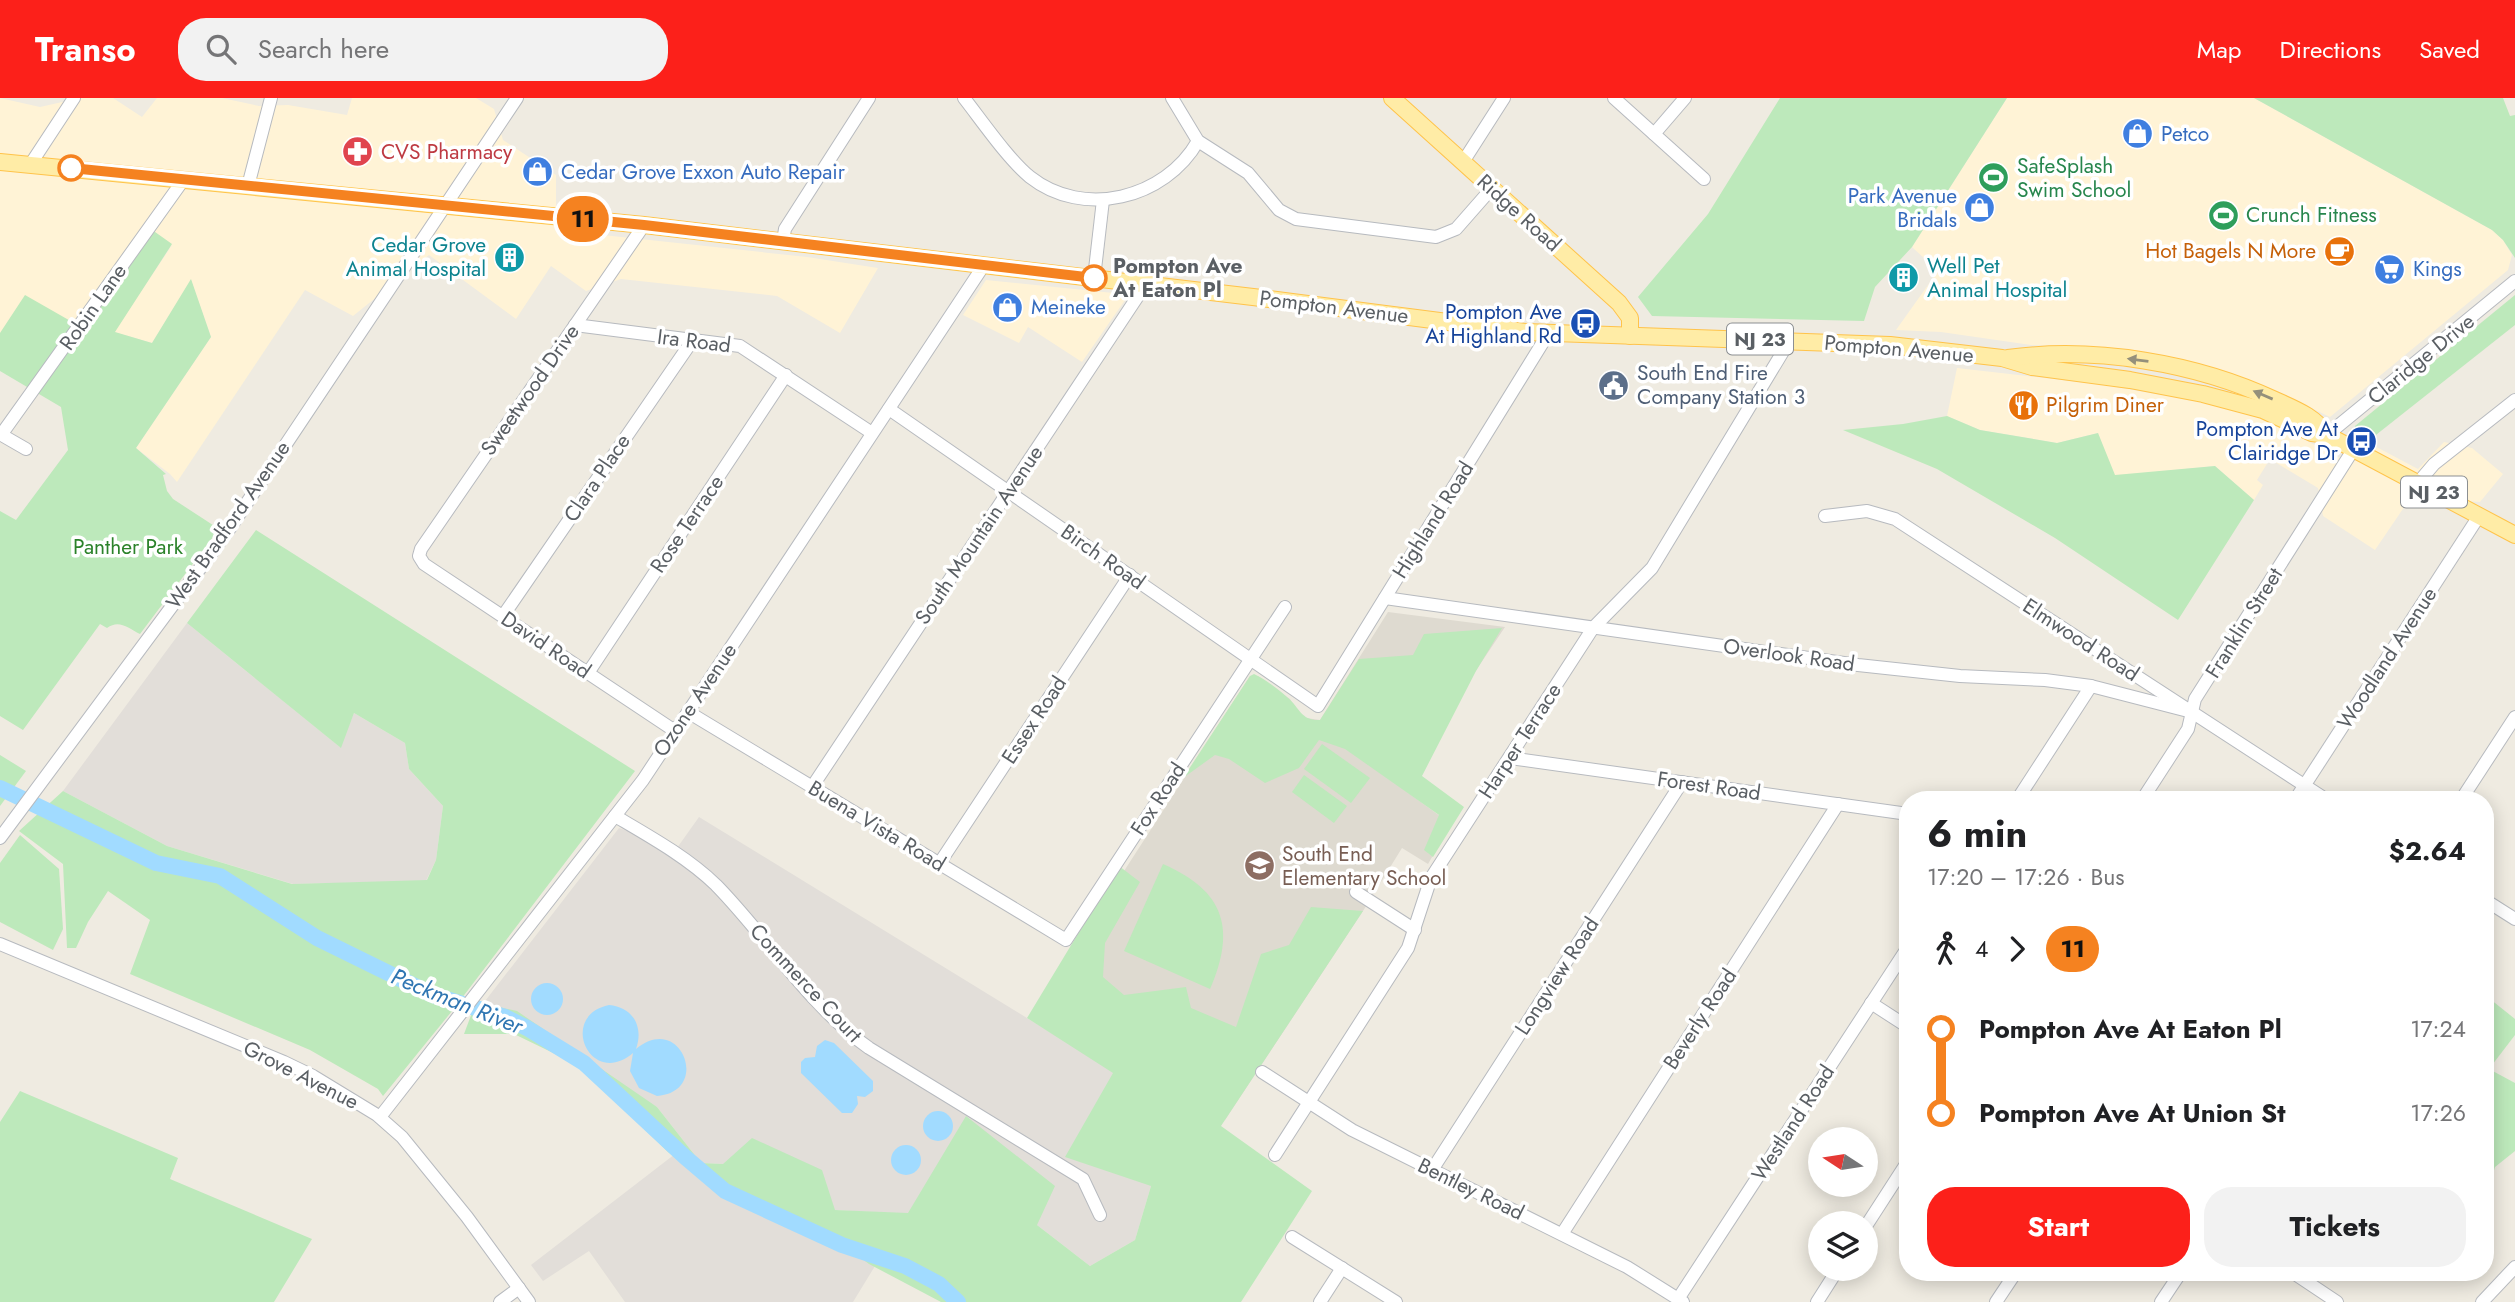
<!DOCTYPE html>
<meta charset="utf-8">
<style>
:root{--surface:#fff;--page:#f2f2f2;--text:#202124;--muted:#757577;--accent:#fc201a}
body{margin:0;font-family:Jost,sans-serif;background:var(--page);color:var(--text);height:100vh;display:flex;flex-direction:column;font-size:26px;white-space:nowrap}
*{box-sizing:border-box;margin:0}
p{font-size:23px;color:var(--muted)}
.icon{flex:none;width:38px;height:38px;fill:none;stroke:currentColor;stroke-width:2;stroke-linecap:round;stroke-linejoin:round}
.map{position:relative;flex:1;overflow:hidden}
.drawer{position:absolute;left:1899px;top:693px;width:595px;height:490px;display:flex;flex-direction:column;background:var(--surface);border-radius:28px;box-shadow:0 4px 18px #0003}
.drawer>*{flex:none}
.badge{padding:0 14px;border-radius:23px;font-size:24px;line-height:46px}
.needle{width:46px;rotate:282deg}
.tools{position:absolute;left:1808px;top:1029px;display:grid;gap:14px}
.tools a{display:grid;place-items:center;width:70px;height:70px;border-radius:50%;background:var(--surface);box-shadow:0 4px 18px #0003;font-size:35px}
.map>.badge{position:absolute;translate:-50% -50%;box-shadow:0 0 0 4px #fff}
.legs{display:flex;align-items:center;gap:10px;height:77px;padding:0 28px;font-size:23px}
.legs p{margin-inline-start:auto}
.head{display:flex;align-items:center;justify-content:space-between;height:119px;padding:0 28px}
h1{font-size:38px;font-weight:700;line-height:52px}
.cta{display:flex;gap:14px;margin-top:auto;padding:14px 28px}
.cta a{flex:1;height:80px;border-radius:28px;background:var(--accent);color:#fff;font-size:28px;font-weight:700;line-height:80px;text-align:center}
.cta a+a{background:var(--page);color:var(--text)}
ul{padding:0 28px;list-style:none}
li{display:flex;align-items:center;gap:24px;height:84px;font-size:26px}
li i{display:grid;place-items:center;width:10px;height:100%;margin:0 9px;background:currentColor}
li i::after{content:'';width:18px;height:18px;margin:-9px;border:5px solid;border-radius:50%;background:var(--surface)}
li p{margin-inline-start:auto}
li:first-child i{background:linear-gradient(#0000 50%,currentColor 0)}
li:last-child i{background:linear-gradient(currentColor 50%,#0000 0)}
header{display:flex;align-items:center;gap:42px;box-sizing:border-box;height:98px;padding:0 35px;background:var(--accent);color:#fff}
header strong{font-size:33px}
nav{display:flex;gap:38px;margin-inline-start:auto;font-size:24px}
.search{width:490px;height:63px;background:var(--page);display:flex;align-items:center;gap:18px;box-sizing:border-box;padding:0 24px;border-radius:28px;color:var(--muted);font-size:26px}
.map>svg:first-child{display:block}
.commercial{fill:#fff3d6}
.industrial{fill:#e2ded9}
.education{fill:#dedad0}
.green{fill:#bde9bb}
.water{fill:#a1dbff}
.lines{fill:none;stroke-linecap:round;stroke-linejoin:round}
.river{stroke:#a1dbff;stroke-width:16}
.minor-casing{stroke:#b7babf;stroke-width:14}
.major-casing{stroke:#ffc34a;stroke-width:18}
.minor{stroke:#fff;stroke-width:12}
.major{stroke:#ffeca6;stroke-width:16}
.oneway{fill:#94907b}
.line-1-casing{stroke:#fff;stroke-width:16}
.line-1{stroke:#f58220;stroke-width:10}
.stop-1-dot{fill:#fff;stroke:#f58220;stroke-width:3.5}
.labels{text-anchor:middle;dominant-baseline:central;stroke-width:7;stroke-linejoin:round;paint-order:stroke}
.shield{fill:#fff;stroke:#8c8f92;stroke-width:2}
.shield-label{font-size:19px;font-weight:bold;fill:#5a5f64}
.shop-label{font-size:21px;fill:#366cbe;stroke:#fff;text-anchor:start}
.health-label{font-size:21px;fill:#be3a42;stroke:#fff;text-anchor:start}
.leisure-label{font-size:21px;fill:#27864d;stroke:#fff;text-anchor:start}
.street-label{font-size:21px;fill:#5a5f64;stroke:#fff}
.culture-label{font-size:21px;fill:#0d838f;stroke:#fff;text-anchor:end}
.food-label{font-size:21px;fill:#c56008;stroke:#fff;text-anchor:end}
.stop-label{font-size:21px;font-weight:bold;fill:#5a5f64;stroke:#fff;text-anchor:start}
.transit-label{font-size:21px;fill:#164399;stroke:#fff;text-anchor:end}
.service-label{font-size:21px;fill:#4e5e75;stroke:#fff;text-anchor:start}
.park-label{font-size:21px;fill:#2b822a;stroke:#fff}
.education-label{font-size:21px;fill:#785e54;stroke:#fff;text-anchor:start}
.water-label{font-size:23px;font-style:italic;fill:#3076b2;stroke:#fff}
</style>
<header>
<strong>Transo</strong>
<div class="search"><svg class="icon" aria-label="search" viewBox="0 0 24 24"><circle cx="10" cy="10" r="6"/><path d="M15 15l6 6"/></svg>Search here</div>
<nav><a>Map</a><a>Directions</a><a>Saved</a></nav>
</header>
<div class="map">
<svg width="2515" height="1204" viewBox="0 0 2515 1204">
<rect width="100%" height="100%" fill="#efebe1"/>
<g class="commercial">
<path d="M0,0L40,9L80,0H113L142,19L157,0H222L259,8L288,7L347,17L352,0H476L494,11L503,42L556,77V132L807,159L878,170L840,235L777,198L621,181L586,193L551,168L516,221L429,157L353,218L305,192L177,384L170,376L136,350L211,239L191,182L152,245L114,234L172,147L81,229L0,235Z"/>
<path d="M2007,0H2254L2492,132L2503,142L2512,157L2508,172L2330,319L2265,288L2164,258L2108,251L2031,247L1941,234L1896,232L1938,173L1912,149Z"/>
<path d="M986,182L1123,196L1125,202L1082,264L1028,229L1019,245L963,217Z"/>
<path d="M1957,270L2105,287L2213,306L2262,320L2352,366L2367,344L2418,371L2444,344L2472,350L2503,376L2480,404L2411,399L2375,452L2323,418L2318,390L2270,361L2257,382L2263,387L2254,402L2215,368L2114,378L2098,335L2057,345L1980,332L1947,318Z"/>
</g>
<g class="industrial">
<path d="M187,525L340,649L354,615L405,645L409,671L443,708L436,762L426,783L293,786L167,748L63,693Z"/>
<path d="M699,719L1120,977L1151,1088L1135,1142L1090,1168L1037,1127L908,1116L835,1112L723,1066L701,1065L657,1009L482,907L619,730L677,750Z"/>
<path d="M675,1056L863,1159L875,1168L853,1204H625L589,1153L543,1183L531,1167Z"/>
</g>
<path class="education" d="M1388,514L1505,529L1428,644L1407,694L1451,726L1428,766L1402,750L1363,813L1225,1022L1042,907L1126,770L1250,578H1258L1290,601L1299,616L1306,620L1320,622Z"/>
<g class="green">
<path d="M1780,0H2007L1912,149L1875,189L1864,223L1652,218L1638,199L1708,116Z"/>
<path d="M2254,0H2503L2510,18L2515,17V160L2503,142L2492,132Z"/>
<path d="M148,129L172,146L115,234L152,245L191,181L211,239L136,350L166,376L163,377L167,393L173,401L219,431L140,536C128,530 119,521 107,530L100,526L23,632L0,618V413L16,422L68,352L61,309L0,273V235L25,197L81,229Z"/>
<path d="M2515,197V227L2367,344L2354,337L2355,328Z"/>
<path d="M1947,318L1980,332L2057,345L2098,335L2115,377L2215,368L2254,402L2178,522L2055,440L1937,371L1843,332L1903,326Z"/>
<path d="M256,432L635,673L452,913L383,998L378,991L310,952L130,876L150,822L108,793L88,824L76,850H67L63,766L19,733L63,693L167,748L292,786L427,782L436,762L443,708L409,671L405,645L354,615L341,650L187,525Z"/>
<path d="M1502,530L1476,573L1422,678L1464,709L1433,759L1424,752L1439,717L1345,651L1319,642L1299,670L1265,685L1229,661L1215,657L1183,680L1250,578L1254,576C1265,581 1278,591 1288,600C1300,610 1301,623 1320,622L1359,561L1413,557L1424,536Z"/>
<path d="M1322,646L1370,680L1351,705L1304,671Z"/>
<path d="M0,657L26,673L0,708Z"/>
<path d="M1304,677L1347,708L1334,725L1292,694Z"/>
<path d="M20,737L59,771L63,831L53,852L0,824V765Z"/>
<path d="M1163,766C1225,793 1236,831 1210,891L1124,853Z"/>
<path d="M1119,768L1140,784L1105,845L1103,879L1124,897L1186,889L1191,910L1236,929L1261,856L1289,847L1311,809L1363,813L1221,1028L1312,1093L1241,1204H941L869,1166L857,1157L716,1094L668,1054L578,967L514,936H464L476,904L517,913L657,1009L701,1065L723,1066L752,1040L822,1072L835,1112L908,1115L966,1018L1055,1088L1037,1127L1090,1168L1135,1142L1151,1088L1065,1059L1113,975L1027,920Z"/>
<path d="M2485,897L2515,921V937L2489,971L2515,985V1053L2495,1069L2487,1096L2489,1105L2485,1110Z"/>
<path d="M20,993L178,1060L170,1081L312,1141L274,1204H0V1024Z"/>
</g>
<g class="water">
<circle cx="547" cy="901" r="16"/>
<path d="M609,907C633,909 644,929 636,951C681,913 712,994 657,998L639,990L630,973L633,955C591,991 557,918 609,907Z"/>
<path d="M825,942L834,945L873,983V993L865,999L857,998L858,1006L852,1015H842L801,975V964L805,960L815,959L817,948Z"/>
<circle cx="938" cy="1028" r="15"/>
<circle cx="906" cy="1062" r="15"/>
</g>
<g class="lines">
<path class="river" d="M0,690L156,765L220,778L317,840L433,897L505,919L527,930L584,965L685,1059L725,1093L842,1147L905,1168L939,1186L958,1204"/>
<defs>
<g id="minor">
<path d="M964,0C982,23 1008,61 1030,79C1083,121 1165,101 1198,43"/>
<path d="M1172,0L1198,43L1248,75L1279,112L1296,121L1436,139L1456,131L1492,90"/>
<path d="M1614,0L1704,81"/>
<path d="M1654,36L1685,0"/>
<path d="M1463,64L1504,0"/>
<path d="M30,67L74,0"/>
<path d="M248,88L271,0"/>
<path d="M644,127L421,451L419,458L424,466L675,633"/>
<path d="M783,143L785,131L869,0"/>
<path d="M1094,180L1103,102"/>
<path d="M575,227L740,248L872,335"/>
<path d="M889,311L1318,608L1548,236"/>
<path d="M0,336L26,351"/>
<path d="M1,337L184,81"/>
<path d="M2327,337L2515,183"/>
<path d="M2417,386L2434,366L2515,302"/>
<path d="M1825,418L1867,413L1895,421L2327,702"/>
<path d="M1385,500L1858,567L1960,578L2045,582L2091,588L2192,614"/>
<path d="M503,518L692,243"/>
<path d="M588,575L786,277"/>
<path d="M688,614L1066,842L1285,509"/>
<path d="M1510,660L1908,716"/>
<path d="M812,689L1146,186"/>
<path d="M2017,702L2091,588"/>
<path d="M2142,702L2188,631L2195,601L2353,352"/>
<path d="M2295,702L2479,418"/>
<path d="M2461,702L2515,619"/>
<path d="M615,718C649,738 687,759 716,787C768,840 808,907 869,950L1083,1081L1100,1117"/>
<path d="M0,740L230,430L517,0"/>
<path d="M939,766L1130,477"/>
<path d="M1356,794L1415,832"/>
<path d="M2485,802L2515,821"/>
<path d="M0,846L284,964L313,978L377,1017L402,1039L467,1119L529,1204"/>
<path d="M1871,905L1908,929"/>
<path d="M1262,974L1352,1032L1627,1169L1683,1204"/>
<path d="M380,1019L643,682L984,167"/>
<path d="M1275,1057L1408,850L1431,780L1593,530L1652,470L1790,242"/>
<path d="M1432,1072L1682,684"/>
<path d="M1866,1128L1908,1063"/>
<path d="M1562,1136L1838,706"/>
<path d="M1292,1139L1396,1204"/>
<path d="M2292,1174L2337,1204"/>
<path d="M1678,1201L1908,849"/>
<path d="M500,1204L519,1190"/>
<path d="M1320,1204L1342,1170"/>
<path d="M1817,1204L1838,1171"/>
<path d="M1996,1204L2016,1174"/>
<path d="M2161,1204L2181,1174"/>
<path d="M2482,1204L2515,1169"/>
</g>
<g id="major">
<path d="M1392,0L1619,205L1630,220V238"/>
<path d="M0,64L644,127L1253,199L1526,234L1890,247L2002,260L2032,269L2130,282L2203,296L2263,312L2312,335L2327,337L2515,437"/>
<path d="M2008,260C2095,248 2196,265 2275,302C2297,312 2314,318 2327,337"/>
</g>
</defs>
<use href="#minor" class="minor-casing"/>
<use href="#major" class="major-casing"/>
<use href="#minor" class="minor"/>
<use href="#major" class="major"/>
</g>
<defs><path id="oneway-solid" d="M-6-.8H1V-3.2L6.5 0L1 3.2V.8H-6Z" transform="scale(1.75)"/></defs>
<g class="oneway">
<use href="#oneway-solid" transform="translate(2138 262) rotate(-173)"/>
<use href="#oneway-solid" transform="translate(2263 297) rotate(-157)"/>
</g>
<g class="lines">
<defs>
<path id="line-1" d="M71,70L644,127L1094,180"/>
</defs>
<use href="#line-1" class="line-1-casing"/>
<use href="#line-1" class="line-1"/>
</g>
<defs>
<symbol id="shop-disc" viewBox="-11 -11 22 22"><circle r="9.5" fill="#3f7fe0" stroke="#fff"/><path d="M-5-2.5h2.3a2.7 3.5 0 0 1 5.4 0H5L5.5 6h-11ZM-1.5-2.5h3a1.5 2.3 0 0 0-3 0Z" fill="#fff"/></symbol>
<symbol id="pharmacy-disc" viewBox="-11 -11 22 22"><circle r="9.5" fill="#e0444e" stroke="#fff"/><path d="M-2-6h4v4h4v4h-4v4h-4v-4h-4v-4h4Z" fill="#fff"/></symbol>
<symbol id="stadium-disc" viewBox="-11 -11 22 22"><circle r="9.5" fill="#2e9e5b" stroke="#fff"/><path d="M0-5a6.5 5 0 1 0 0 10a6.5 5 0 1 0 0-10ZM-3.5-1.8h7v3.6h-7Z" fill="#fff"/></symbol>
<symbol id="cafe-disc" viewBox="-11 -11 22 22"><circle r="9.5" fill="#e8710a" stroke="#fff"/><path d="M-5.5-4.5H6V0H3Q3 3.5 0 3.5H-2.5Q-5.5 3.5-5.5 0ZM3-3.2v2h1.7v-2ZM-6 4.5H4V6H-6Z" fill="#fff"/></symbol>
<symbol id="building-disc" viewBox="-11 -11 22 22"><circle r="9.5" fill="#0f9aa8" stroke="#fff"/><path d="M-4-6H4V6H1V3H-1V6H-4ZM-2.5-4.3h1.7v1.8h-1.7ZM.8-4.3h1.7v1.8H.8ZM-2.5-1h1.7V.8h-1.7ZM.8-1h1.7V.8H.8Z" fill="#fff"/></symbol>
<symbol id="supermarket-disc" viewBox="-11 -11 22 22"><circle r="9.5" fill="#3f7fe0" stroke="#fff"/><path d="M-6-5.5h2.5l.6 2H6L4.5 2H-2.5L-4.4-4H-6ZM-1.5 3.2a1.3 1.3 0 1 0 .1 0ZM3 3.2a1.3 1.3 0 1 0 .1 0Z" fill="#fff"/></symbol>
<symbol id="bus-disc" viewBox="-11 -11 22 22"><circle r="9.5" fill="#1a4fb4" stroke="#fff"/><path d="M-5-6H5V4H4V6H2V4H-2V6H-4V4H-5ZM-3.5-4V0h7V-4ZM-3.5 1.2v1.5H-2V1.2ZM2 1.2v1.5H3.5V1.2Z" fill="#fff"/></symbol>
<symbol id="civic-disc" viewBox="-11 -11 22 22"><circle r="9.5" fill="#5c6f8a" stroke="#fff"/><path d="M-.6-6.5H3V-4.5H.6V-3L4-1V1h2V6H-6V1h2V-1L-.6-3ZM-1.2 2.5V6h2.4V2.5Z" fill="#fff"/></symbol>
<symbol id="restaurant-disc" viewBox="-11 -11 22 22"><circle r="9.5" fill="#e8710a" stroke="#fff"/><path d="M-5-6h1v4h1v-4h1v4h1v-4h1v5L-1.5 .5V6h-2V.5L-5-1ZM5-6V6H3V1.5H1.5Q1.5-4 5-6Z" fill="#fff"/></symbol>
<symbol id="school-disc" viewBox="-11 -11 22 22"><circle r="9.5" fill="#8d6e63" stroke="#fff"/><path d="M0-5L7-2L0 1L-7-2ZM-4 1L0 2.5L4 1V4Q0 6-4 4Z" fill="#fff"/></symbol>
</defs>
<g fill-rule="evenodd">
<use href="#shop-disc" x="2120" y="18" width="35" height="35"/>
<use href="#pharmacy-disc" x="340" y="36" width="35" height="35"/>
<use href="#shop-disc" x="520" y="56" width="35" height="35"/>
<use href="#stadium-disc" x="1976" y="62" width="35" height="35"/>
<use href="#shop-disc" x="1962" y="92" width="35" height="35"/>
<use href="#stadium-disc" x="2206" y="100" width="35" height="35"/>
<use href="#cafe-disc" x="2322" y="136" width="35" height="35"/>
<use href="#building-disc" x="492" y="142" width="35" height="35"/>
<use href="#supermarket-disc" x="2372" y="154" width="35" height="35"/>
<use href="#building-disc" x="1886" y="162" width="35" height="35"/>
<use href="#shop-disc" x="990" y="192" width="35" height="35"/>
<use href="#bus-disc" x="1568" y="208" width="35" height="35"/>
<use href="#civic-disc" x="1596" y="270" width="35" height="35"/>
<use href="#restaurant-disc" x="2006" y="290" width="35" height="35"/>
<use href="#bus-disc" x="2344" y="326" width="35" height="35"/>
<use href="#school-disc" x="1242" y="750" width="35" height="35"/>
</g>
<g class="stop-1-dot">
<circle cx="71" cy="70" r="12"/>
<circle cx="1094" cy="180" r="12"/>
</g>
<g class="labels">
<g class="shield">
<rect x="1727" y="225.5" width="66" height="31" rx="5"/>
<rect x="2401" y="378.5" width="66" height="31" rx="5"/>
</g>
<g class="shield-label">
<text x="1760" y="241">NJ 23</text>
<text x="2434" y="394">NJ 23</text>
</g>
<g class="shop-label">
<text x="2161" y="36">Petco</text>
<text x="561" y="74">Cedar Grove Exxon Auto Repair</text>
<text x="1957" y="98" text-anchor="end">Park Avenue<tspan x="1957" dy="24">Bridals</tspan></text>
<text x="2413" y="171">Kings</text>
<text x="1031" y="209">Meineke</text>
</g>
<g class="health-label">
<text x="381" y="54">CVS Pharmacy</text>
</g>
<g class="leisure-label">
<text x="2017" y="68">SafeSplash<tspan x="2017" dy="24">Swim School</tspan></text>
<text x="2246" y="117">Crunch Fitness</text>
</g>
<g class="street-label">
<text transform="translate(1519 115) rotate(42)">Ridge Road</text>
<text transform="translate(93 209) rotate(-55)">Robin Lane</text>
<text transform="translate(1334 209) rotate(7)">Pompton Avenue</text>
<text transform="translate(694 243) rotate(7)">Ira Road</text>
<text transform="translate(1899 251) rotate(5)">Pompton Avenue</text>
<text transform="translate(2421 261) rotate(-39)">Claridge Drive</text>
<text transform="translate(530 292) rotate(-55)">Sweetwood Drive</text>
<text transform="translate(597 380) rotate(-56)">Clara Place</text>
<text transform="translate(1433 422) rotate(-58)">Highland Road</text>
<text transform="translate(687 426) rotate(-56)">Rose Terrace</text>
<text transform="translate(228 427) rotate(-55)">West Bradford Avenue</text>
<text transform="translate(979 437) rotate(-56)">South Mountain Avenue</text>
<text transform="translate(1103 459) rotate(35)">Birch Road</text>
<text transform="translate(2244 525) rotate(-58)">Franklin Street</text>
<text transform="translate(2081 542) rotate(33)">Elmwood Road</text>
<text transform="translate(546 547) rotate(34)">David Road</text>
<text transform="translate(1789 557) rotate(8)">Overlook Road</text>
<text transform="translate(2387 560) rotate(-57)">Woodland Avenue</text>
<text transform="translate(695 602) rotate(-56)">Ozone Avenue</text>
<text transform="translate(1034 622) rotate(-57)">Essex Road</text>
<text transform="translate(1520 643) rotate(-57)">Harper Terrace</text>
<text transform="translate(1709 688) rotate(8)">Forest Road</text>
<text transform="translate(1158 701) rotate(-57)">Fox Road</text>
<text transform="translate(877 728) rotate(31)">Buena Vista Road</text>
<text transform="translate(1557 878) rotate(-57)">Longview Road</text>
<text transform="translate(806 885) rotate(47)">Commerce Court</text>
<text transform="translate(1700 921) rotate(-57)">Beverly Road</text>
<text transform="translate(301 977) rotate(27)">Grove Avenue</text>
<text transform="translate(1793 1025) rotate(-57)">Westland Road</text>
<text transform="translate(1471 1091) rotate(26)">Bentley Road</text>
</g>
<g class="culture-label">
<text x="486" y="147">Cedar Grove<tspan x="486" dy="24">Animal Hospital</tspan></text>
<text x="1927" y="168" text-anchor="start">Well Pet<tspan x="1927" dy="24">Animal Hospital</tspan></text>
</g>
<g class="food-label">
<text x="2316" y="153">Hot Bagels N More</text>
<text x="2046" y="307" text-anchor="start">Pilgrim Diner</text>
</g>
<g class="stop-label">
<text x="1113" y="168">Pompton Ave<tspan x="1113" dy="24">At Eaton Pl</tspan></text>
</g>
<g class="transit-label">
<text x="1562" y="214">Pompton Ave<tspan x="1562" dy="24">At Highland Rd</tspan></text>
<text x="2338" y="331">Pompton Ave At<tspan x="2338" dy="24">Clairidge Dr</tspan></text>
</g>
<g class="service-label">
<text x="1637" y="275">South End Fire<tspan x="1637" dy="24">Company Station 3</tspan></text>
</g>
<g class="park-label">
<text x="128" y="449">Panther Park</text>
</g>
<g class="education-label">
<text x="1282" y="756">South End<tspan x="1282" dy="24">Elementary School</tspan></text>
</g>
<g class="water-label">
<text transform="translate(457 903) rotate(22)">Peckman River</text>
</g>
</g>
</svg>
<div class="tools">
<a><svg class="needle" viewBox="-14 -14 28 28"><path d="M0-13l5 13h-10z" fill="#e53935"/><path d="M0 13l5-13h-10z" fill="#757577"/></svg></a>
<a><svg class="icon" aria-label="layers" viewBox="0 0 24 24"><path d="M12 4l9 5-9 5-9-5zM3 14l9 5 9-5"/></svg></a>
</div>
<b class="badge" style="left:583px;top:121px;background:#f58220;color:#111">11</b>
<section class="drawer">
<div class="head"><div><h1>6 min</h1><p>17:20 – 17:26 · Bus</p></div><b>$2.64</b></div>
<div class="legs"><svg class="icon" aria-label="walk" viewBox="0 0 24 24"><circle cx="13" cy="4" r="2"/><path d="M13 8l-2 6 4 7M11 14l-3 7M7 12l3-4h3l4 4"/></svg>4<svg class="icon" aria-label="forward" viewBox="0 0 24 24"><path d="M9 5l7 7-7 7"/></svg><b class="badge" style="background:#f58220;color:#111">11</b></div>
<ul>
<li><i style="color:#f58220"></i><b>Pompton Ave At Eaton Pl</b><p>17:24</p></li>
<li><i style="color:#f58220"></i><b>Pompton Ave At Union St</b><p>17:26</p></li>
</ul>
<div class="cta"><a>Start</a><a>Tickets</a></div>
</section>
</div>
